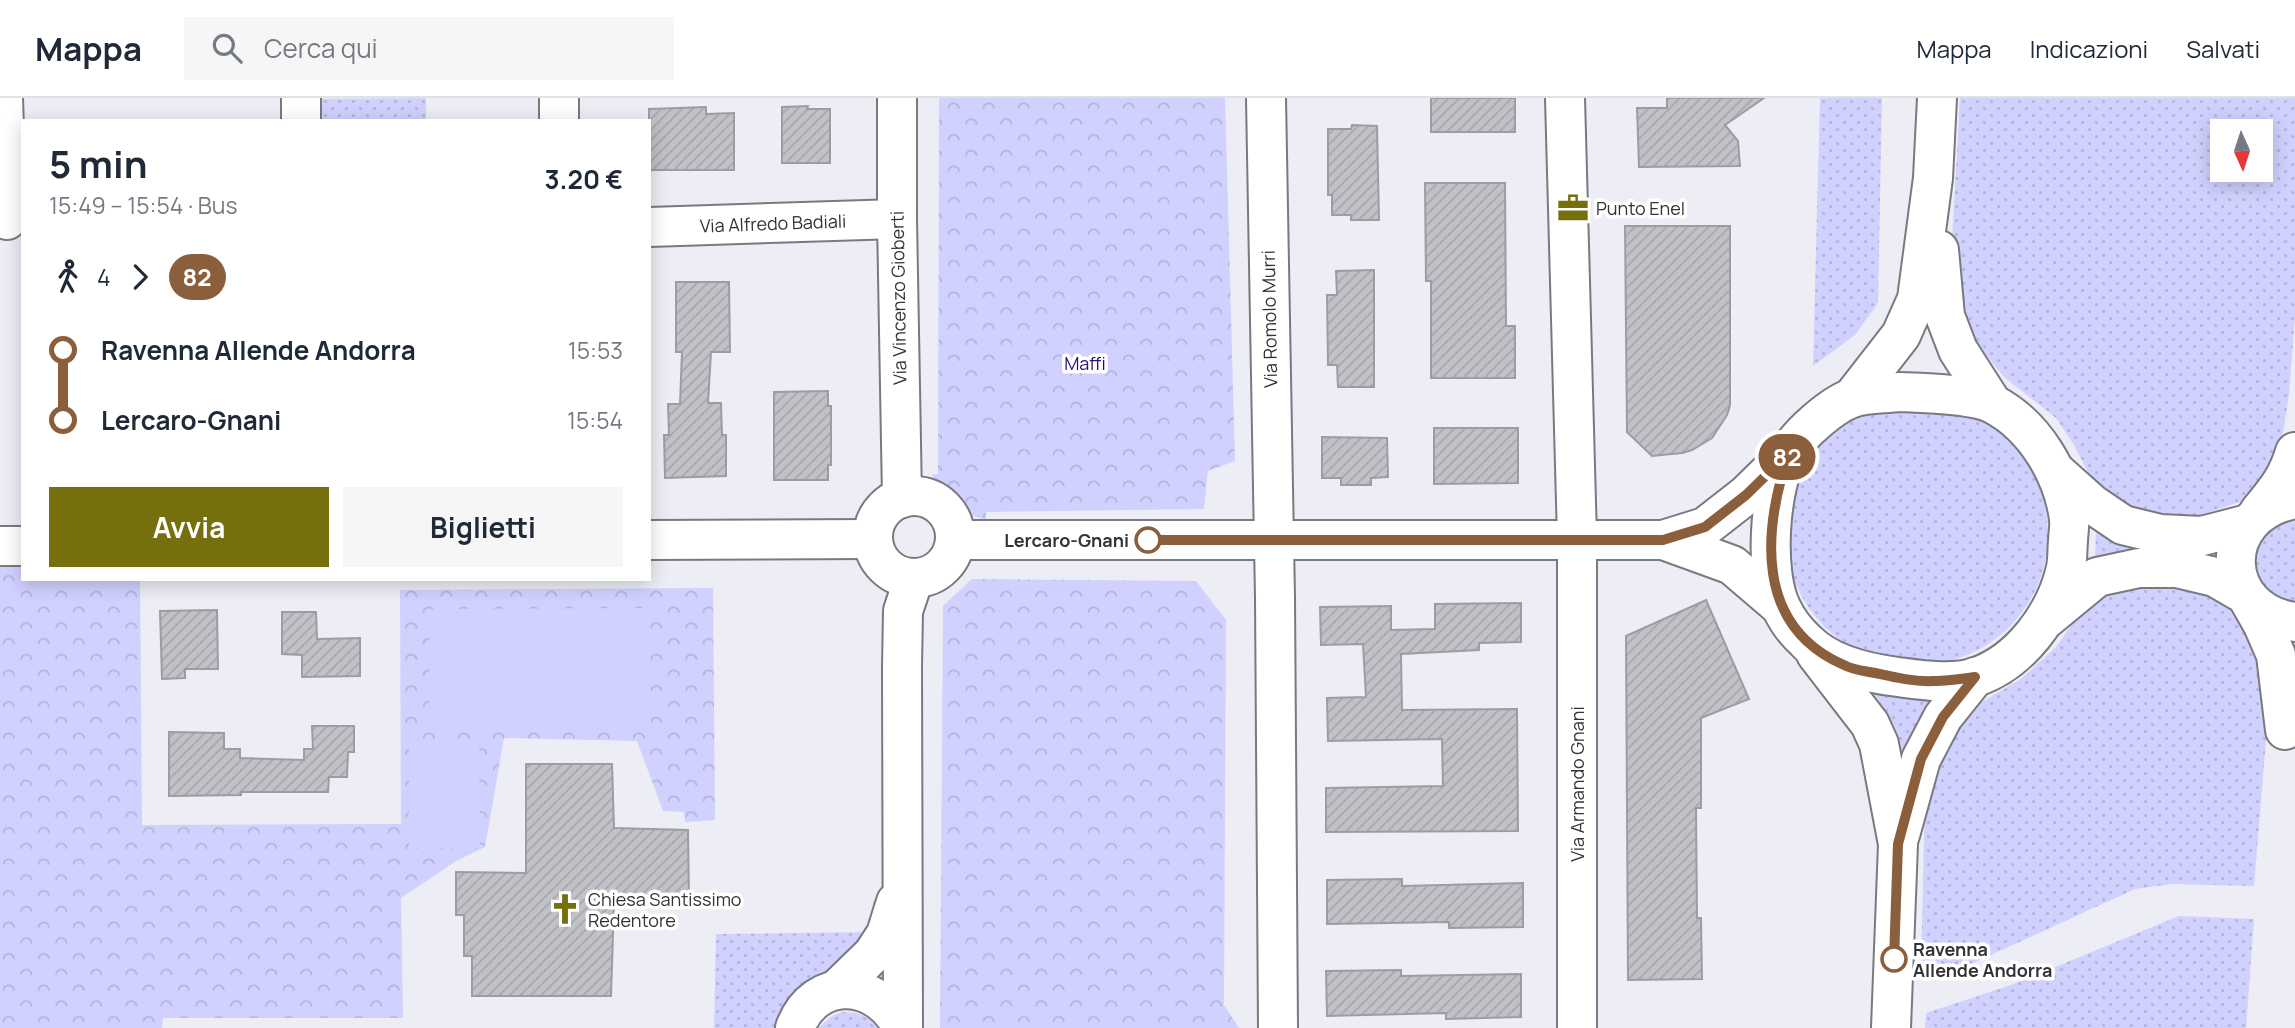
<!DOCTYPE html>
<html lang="it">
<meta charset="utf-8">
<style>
:root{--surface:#fff;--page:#f6f6f7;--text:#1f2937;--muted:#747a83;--line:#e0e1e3;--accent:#766f0e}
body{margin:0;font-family:Manrope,sans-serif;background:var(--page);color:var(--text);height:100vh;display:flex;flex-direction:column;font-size:26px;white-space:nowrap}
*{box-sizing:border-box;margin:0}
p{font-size:23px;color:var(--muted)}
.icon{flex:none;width:38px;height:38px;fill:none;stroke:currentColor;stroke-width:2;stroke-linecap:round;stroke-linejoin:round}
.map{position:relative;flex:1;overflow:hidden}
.side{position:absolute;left:21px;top:21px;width:630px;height:462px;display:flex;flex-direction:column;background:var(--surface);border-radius:0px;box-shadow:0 4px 18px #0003}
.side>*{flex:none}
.badge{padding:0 14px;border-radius:23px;font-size:24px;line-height:46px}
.needle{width:46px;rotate:177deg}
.buttons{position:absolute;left:2210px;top:21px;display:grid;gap:14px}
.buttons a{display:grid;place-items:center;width:63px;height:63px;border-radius:0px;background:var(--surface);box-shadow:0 4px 18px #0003;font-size:35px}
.map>.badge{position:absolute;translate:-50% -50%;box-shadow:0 0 0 4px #fff}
.legs{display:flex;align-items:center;gap:10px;height:77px;padding:0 28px;font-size:23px}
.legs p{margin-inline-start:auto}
.summary{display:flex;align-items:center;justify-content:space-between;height:119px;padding:0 28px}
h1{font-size:38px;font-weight:700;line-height:52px}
.primary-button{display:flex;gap:14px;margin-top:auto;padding:14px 28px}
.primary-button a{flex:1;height:80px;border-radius:0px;background:var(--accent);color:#fff;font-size:28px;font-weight:700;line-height:80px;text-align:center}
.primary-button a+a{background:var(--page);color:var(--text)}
ul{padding:0 28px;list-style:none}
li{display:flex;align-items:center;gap:24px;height:70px;font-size:26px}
li i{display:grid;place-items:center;width:10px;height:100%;margin:0 9px;background:currentColor}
li i::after{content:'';width:18px;height:18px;margin:-9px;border:5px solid;border-radius:50%;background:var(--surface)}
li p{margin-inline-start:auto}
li:first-child i{background:linear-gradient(#0000 50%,currentColor 0)}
li:last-child i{background:linear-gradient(currentColor 50%,#0000 0)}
header{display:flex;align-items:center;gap:42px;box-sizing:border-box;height:98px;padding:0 35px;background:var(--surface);border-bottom:2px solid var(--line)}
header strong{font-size:33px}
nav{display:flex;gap:38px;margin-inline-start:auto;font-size:24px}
.search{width:490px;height:63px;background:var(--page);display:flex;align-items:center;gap:18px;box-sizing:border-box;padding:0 24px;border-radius:0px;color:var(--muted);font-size:26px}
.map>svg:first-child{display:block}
.grass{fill:url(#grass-dots);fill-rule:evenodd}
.park{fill:url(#park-crowns)}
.pitch{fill:#d0d1fe}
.building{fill:url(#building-hatch);stroke:#9c9ca3;stroke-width:2}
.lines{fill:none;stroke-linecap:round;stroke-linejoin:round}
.minor-casing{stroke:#797980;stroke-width:42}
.major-casing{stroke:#797980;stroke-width:42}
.minor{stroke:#fff;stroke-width:38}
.major{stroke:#fff;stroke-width:38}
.line-1-casing{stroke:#fff;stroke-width:16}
.line-1{stroke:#8b5e3c;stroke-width:10}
.stop-1-dot{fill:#fff;stroke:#8b5e3c;stroke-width:3.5}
.labels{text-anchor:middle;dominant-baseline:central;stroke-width:7;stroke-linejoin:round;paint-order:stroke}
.poi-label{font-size:18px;fill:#333336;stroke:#fff;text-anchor:start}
.street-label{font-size:18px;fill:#333336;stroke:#fff}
.park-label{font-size:18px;fill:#2b0f75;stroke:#fff}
.stop-label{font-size:18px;font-weight:bold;fill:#333336;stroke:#fff;text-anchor:end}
</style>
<header>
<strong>Mappa</strong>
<div class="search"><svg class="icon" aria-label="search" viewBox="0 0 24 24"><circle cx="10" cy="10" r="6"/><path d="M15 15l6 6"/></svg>Cerca qui</div>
<nav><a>Mappa</a><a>Indicazioni</a><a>Salvati</a></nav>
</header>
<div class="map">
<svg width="2295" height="930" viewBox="0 0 2295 930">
<defs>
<pattern id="grass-dots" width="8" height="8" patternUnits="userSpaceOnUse" patternTransform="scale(1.75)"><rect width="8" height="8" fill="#d0d1fe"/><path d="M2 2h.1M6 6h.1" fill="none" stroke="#b3b4da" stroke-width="1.8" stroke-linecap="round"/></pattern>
<pattern id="park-crowns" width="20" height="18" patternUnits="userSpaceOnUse" patternTransform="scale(1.75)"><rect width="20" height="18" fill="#d0d1fe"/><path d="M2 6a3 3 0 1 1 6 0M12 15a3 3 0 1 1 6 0" fill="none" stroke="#b3b4da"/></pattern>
<pattern id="building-hatch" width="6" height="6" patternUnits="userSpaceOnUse" patternTransform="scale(1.75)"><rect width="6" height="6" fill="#c1c1c8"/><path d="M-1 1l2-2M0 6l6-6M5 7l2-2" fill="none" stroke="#a6a6ac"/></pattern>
</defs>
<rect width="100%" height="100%" fill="#ededf5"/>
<g class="grass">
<path d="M426,0V23H321V1Z"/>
<path d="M1820,0H1882L1878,205L1855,237L1813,268Z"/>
<path d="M1960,0H2295V218L2289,297L2281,346L2271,373L2242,403L2195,419L2148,417L2110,399L2092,382L2073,345L2056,320L2004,279L1978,247L1959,206L1952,143ZM2222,33H2261V72H2222Z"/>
<circle cx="1917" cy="436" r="131"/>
<path d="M2295,416V506L2278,502L2257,482L2252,454L2257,441Z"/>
<path d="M2096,429L2221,449L2219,461C2189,457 2144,445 2115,455C2108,457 2102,461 2095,465Z"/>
<path d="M2115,488H2193L2220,501L2240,520L2270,594L2254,788L2172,786L2135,791L1958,872L1921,875L1925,698L1950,632L1980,605L2021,581L2056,549L2083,511Z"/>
<path d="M1867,588L1941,595L1917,622L1905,665C1899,631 1889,614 1867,588Z"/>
<path d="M873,803H878L877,834L779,930H714L716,836L872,834Z"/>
<path d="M2179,818L2254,821L2246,930H1925L1926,915L2011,887Z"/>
<path d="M842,914C857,914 868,917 877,930H818L832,918Z"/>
</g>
<g class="park">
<path d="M939,0H1225L1235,363L1208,373L1204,411L986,414V421C961,418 944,398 932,377L938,376Z"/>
<path d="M23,468V481H140L142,727L401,726L400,492L713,490L715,722L685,724L684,714L663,713L637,643L504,640L485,749L456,763L401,800L403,920H163L162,930H0V469Z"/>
<path d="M972,481L1196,483L1226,522L1224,907L1239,930H940L943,508Z"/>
</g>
<g class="pitch">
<path d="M650,510L651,628H430L429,511Z"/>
<path d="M479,641L480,750H409V642Z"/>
</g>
<g class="building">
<rect x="1431" y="0" width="84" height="34"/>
<path d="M1667,0H1764L1725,27L1738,43L1740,68L1639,69L1637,10H1667Z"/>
<path d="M808,8L807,11H830V65H782V9Z"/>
<path d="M706,9V16L734,15V72H649V11Z"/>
<path d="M1352,27L1377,28L1379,122H1351V117H1332V97H1328V31H1351Z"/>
<path d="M1425,85H1505L1506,228H1515V280H1431V183H1426Z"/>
<path d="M1625,128H1730V307L1727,317L1712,340L1692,352L1682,355L1652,358L1627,334Z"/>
<path d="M1374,172V289H1338L1337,267H1328L1327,197H1337L1336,173Z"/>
<path d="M676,184H729L730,254H711L708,305H721L722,337H726V378L665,380L664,337H669L668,306H680L682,254H676Z"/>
<path d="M828,293V308H831V367H828V382H774V294Z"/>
<path d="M1434,330H1518V385L1434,386Z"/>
<path d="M1322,339L1387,340L1388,379L1371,380V387H1341V380H1322Z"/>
<path d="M1706,502L1749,601L1701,620V710H1696L1697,820H1701L1702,881L1628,882L1626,538Z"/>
<path d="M1521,505V544L1479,545V552L1401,556L1402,612L1517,611L1518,733L1326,734V690L1443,688L1442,641L1328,643L1327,600L1366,599L1363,546L1321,547L1320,509L1391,508V532L1435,531V506Z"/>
<path d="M217,512L218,571H185V580L162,581L160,513Z"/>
<path d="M282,514H316L317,541L360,540V578L302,579V557L282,556Z"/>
<path d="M312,628H354V654H348L347,679H329L328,694H241V697L169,698V634L224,635V651H240V660L304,662V651H313Z"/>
<path d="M526,666H612L614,730L688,732L689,804H614L611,898H472V858H464V817H456V774L526,775Z"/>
<path d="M1402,781V788L1523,785V829L1449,830V824L1327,826V782Z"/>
<path d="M1401,872V878L1521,876V919L1446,921V915L1327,918L1326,873Z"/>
</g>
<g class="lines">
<defs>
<g id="minor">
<path d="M3,0L7,122"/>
<path d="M301,0V23"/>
<path d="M897,0V121L902,400"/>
<path d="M1266,0L1275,500L1278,930"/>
<path d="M1565,0L1577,441V930"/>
<path d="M559,23V0"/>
<path d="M649,129L897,121"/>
<path d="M2055,373L2092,406L2123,427L2160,436L2202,438L2248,426"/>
<circle cx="914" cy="439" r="41"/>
<path d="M2295,401C2214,416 2218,514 2295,524"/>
<path d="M2259,414C2276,393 2287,381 2295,354"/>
<path d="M649,442L873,441"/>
<path d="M955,442H1663L1732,467L1780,508"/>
<path d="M1663,442L1705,429L1746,397L1789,355"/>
<path d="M0,448H23"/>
<path d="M2046,521L2097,479L2139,470H2177L2215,479L2246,497L2263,527L2276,557L2285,632"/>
<path d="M836,892L873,856L886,836L896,804"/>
<path d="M795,930C815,876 879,881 902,930"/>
<path d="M903,930L902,569L903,513L914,480"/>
</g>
<g id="major">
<path d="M1939,152L1945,218L1958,252L1992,305"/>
<path d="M1899,294C1923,295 1974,296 1993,306C2035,328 2063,376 2069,421C2070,428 2068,436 2068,443C2067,453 2068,464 2065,474C2054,518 2020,564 1976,579C1953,587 1921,582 1898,579C1866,575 1829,567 1806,543C1796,534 1787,522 1781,509C1764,473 1769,390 1789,354C1799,336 1832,307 1852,300C1866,295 1885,296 1899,294Z"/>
<path d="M1852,300L1901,237L1917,201L1933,80L1937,0"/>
<path d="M1816,556L1870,626L1879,646L1898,746L1891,930"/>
<path d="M1900,737L1921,661L1943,619L1975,579"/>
</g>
</defs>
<use href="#minor" class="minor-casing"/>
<use href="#major" class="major-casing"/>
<use href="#minor" class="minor"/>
<use href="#major" class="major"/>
</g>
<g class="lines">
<defs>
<path id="line-1" d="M1148,442H1663L1705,429L1746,397L1789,355C1763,432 1754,528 1844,567C1853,572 1865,573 1875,575C1893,579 1914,584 1933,583C1947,583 1961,581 1975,579L1943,619L1921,661L1898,746L1894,861"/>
</defs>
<use href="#line-1" class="line-1-casing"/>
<use href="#line-1" class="line-1"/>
</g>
<defs>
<symbol id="office-bare" viewBox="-9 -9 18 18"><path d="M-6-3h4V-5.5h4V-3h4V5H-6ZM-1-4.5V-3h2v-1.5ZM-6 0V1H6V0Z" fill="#766f0e" stroke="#fff" stroke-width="2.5" paint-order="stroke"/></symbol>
<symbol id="church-bare" viewBox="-9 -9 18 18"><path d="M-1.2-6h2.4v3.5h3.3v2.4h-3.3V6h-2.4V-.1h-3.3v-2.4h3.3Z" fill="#766f0e" stroke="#fff" stroke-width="2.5" paint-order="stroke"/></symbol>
</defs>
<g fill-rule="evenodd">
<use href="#office-bare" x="1551" y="88" width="44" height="44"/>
<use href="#church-bare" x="543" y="789" width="44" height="44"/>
</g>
<g class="stop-1-dot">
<circle cx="1148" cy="442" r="12"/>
<circle cx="1894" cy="861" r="12"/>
</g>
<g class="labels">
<g class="poi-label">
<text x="1596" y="110">Punto Enel</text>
<text x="588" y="801">Chiesa Santissimo<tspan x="588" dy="21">Redentore</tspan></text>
</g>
<g class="street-label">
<text transform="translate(773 125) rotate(-2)">Via Alfredo Badiali</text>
<text transform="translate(898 200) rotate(-91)">Via Vincenzo Gioberti</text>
<text transform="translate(1269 221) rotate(-91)">Via Romolo Murri</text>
<text transform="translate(1577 686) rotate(-90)">Via Armando Gnani</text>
</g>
<g class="park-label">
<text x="1085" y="265">Maffi</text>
</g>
<g class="stop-label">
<text x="1129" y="442">Lercaro-Gnani</text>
<text x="1913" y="851" text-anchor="start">Ravenna<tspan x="1913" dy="21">Allende Andorra</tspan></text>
</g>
</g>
</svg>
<div class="buttons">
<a><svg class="needle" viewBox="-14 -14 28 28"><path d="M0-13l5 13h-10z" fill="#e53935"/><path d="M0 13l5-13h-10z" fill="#747a83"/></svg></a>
</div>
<b class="badge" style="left:1787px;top:359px;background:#8b5e3c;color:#fff">82</b>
<section class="side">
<div class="summary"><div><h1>5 min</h1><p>15:49 – 15:54 · Bus</p></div><b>3.20 €</b></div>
<div class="legs"><svg class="icon" aria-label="walk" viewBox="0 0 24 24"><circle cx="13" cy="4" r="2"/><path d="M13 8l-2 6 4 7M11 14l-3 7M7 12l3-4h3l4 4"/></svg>4<svg class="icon" aria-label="forward" viewBox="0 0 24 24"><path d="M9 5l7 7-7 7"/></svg><b class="badge" style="background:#8b5e3c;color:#fff">82</b></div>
<ul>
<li><i style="color:#8b5e3c"></i><b>Ravenna Allende Andorra</b><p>15:53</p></li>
<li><i style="color:#8b5e3c"></i><b>Lercaro-Gnani</b><p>15:54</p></li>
</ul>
<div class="primary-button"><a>Avvia</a><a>Biglietti</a></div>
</section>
</div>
